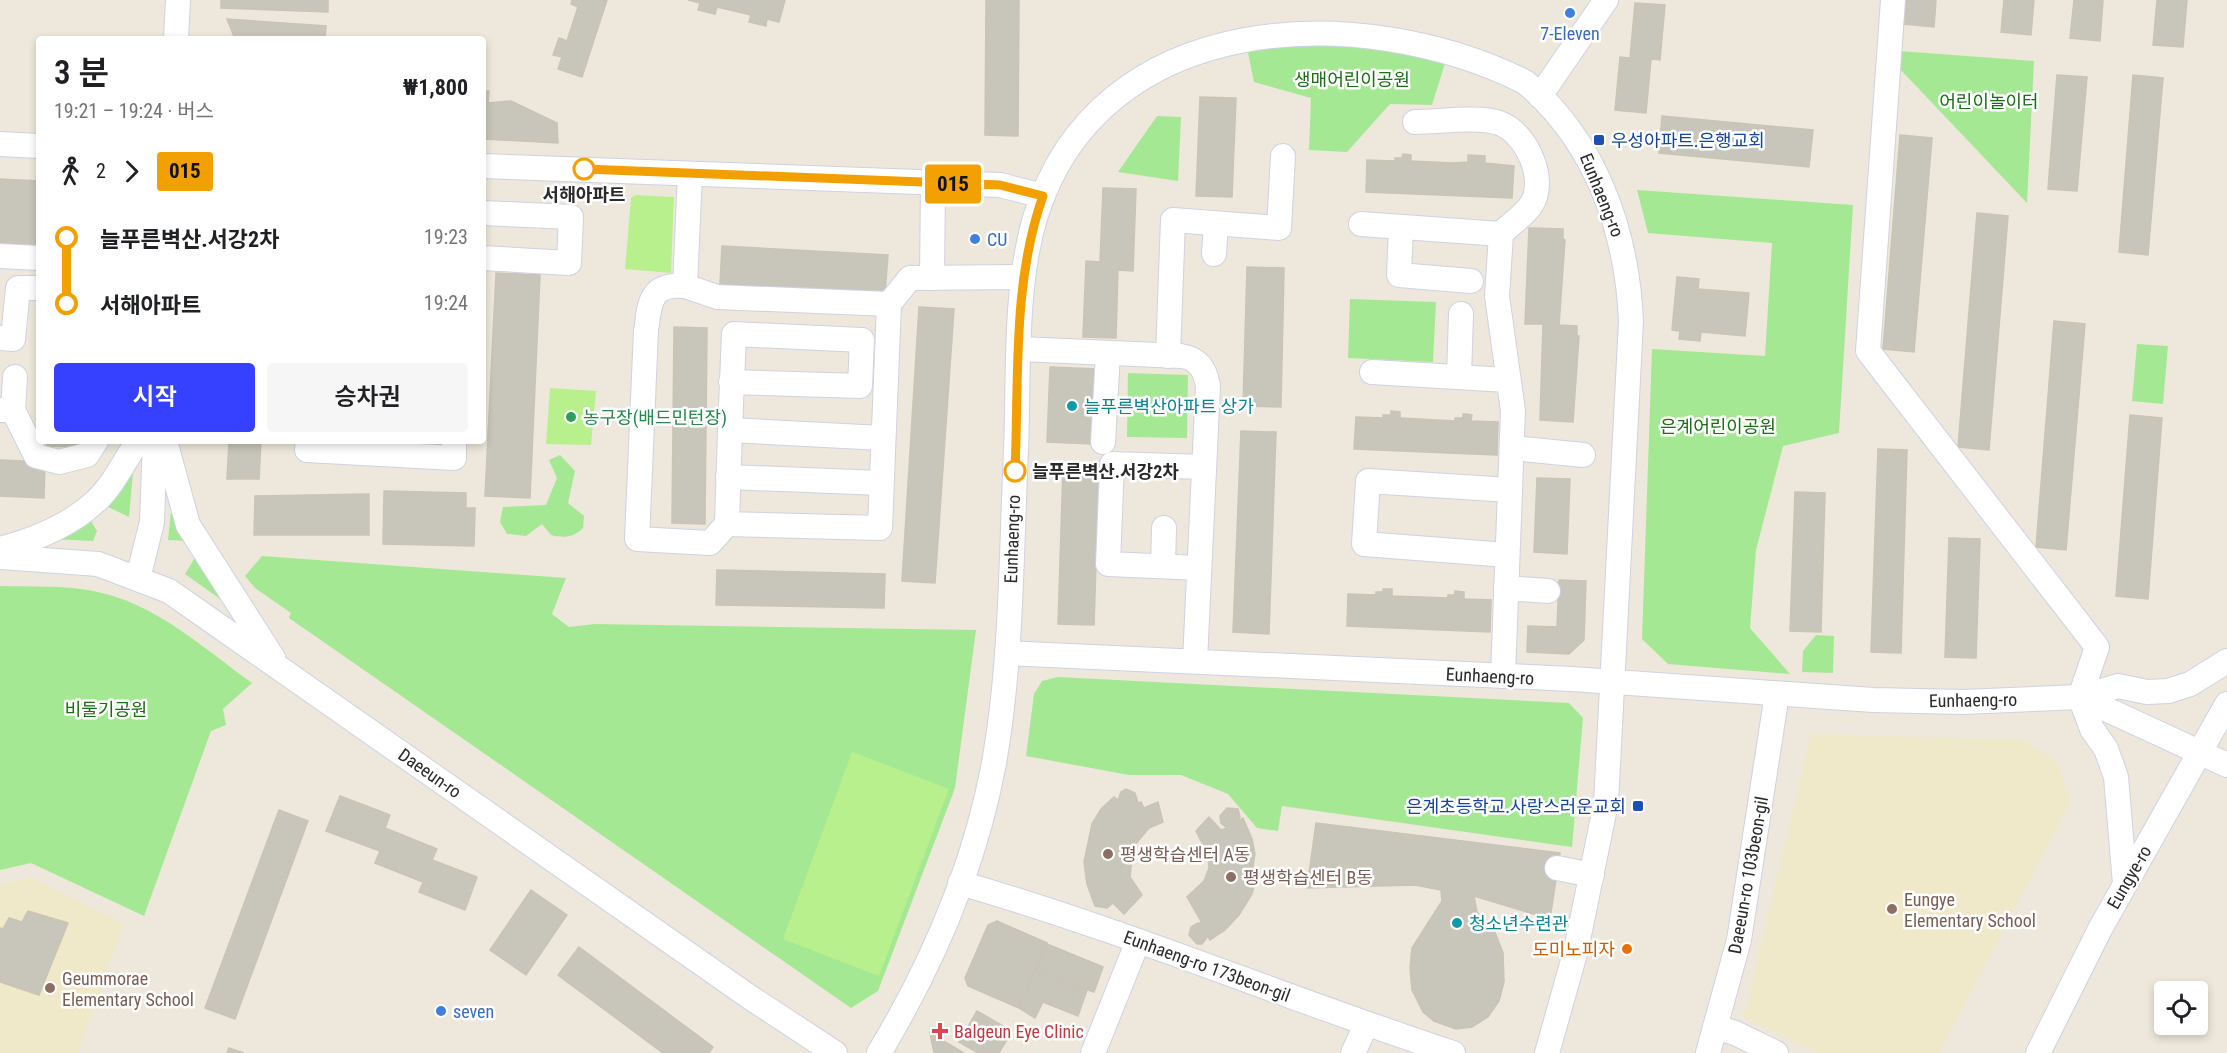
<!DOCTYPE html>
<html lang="ko">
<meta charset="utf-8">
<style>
:root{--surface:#fff;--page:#f6f6f6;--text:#202124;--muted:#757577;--accent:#3640ff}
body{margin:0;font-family:"Roboto Condensed","Noto Sans KR",sans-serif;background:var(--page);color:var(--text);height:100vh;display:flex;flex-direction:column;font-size:22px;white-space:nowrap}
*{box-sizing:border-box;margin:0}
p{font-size:20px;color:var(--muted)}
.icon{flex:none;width:33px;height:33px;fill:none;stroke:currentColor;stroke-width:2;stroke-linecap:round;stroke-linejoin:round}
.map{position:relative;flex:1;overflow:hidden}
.sheet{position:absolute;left:36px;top:36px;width:450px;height:408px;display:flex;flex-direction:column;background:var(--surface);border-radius:6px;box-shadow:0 3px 9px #0003}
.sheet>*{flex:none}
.badge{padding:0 12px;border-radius:4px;font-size:21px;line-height:39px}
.controls{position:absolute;left:2154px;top:981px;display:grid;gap:12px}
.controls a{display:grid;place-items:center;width:54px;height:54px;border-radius:6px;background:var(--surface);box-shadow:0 3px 9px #0003;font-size:30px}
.map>.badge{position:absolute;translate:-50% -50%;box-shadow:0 0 0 3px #fff}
.legs{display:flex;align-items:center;gap:9px;height:66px;padding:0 18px;font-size:20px}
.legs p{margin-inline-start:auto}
.overview{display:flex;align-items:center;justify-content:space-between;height:102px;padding:0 18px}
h1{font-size:33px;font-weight:600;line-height:45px}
.button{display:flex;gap:12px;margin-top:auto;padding:12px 18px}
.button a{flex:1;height:69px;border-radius:6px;background:var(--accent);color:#fff;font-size:24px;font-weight:600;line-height:69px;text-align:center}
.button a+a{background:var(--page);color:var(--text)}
ul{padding:0 18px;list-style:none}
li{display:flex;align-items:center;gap:21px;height:66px;font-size:22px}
li i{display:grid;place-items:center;width:9px;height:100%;margin:0 8px;background:currentColor}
li i::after{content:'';width:15px;height:15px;margin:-8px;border:4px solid;border-radius:50%;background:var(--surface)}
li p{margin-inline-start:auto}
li:first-child i{background:linear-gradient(#0000 50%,currentColor 0)}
li:last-child i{background:linear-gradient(currentColor 50%,#0000 0)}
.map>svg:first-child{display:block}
.education{fill:#f0e9c9}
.green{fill:#a5e893}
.pitch{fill:#b9f08e}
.building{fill:#c8c6ba;stroke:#c9c4b4;stroke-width:1.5}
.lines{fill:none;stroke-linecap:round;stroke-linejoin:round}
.minor-casing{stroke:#d0d1e4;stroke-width:26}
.minor{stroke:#fff;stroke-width:24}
.line-1-casing{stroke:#fff;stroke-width:14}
.line-1{stroke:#f2a000;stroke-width:9}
.shop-dot{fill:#3f7fe0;stroke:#fff;stroke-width:2}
.transit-dot{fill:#1a4fb4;stroke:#fff;stroke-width:2}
.stop-1-dot{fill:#fff;stroke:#f2a000;stroke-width:3}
.culture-dot{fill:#0f9aa8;stroke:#fff;stroke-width:2}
.leisure-dot{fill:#2e9e5b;stroke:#fff;stroke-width:2}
.education-dot{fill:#8d6e63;stroke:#fff;stroke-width:2}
.food-dot{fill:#e8710a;stroke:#fff;stroke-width:2}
.health-dot{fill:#e0444e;stroke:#fff;stroke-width:2}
.labels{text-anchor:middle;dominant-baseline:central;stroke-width:5;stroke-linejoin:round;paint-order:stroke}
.shop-label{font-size:18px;fill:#366cbe;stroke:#fff;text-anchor:start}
.park-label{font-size:18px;fill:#1b6d15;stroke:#fff}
.transit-label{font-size:18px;fill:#164399;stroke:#fff;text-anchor:start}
.stop-label{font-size:18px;font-weight:bold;fill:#2a2a2a;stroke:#fff}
.street-label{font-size:18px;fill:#2a2a2a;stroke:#fff}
.culture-label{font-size:18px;fill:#0d838f;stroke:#fff;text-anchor:start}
.leisure-label{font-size:18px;fill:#27864d;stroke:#fff;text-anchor:start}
.education-label{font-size:18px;fill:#785e54;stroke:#fff;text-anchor:start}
.food-label{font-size:18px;fill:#c56008;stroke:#fff;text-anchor:end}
.health-label{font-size:18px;fill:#be3a42;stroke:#fff;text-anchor:start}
</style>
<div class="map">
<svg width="2227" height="1053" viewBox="0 0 2227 1053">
<rect width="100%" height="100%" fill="#ede8db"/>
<g class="education">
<path d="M1811,734L2024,740L2058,763L2071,802L1939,1053H1817L1744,1017Z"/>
<path d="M31,878L124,924L78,1053H0V885Z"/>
</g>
<g class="green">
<path d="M1295,33L1446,60L1432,105L1390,104L1347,152L1309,150L1311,98L1254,82L1246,43Z"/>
<path d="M1899,51L2034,61L2027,203L1899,68Z"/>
<path d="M1157,116L1181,117L1178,181L1118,172Z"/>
<path d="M1637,190L1853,205L1839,433L1783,446L1756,550L1750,628L1790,674L1668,664L1642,639L1652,349L1765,356L1772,243L1648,233Z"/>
<path d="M1350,299L1436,302L1433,362L1348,358Z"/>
<path d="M2137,344L2168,346L2163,404L2132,401Z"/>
<path d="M1128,373L1188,375L1187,438L1127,437Z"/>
<path d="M135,451L129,517L102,504Z"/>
<path d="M560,455L575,471L568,503L584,516L583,528C573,538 564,538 551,535L542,524L526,536L507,534L500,522L503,507L546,505L557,478L549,460Z"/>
<path d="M172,503L188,541L168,540Z"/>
<path d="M88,516L97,531L93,541L50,539Z"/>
<path d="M196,556L244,616L185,574Z"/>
<path d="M262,556L566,578L552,614L569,627L595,624L976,630L955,788L878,991L851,1008L289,618L291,613L255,588L245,576Z"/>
<path d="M0,586C30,587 63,585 93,591C154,602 202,647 252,683L223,709L226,725L211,731L144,916L31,863L0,870Z"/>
<path d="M1816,635L1834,636L1833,673L1802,672L1803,651Z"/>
<path d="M1058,677L1569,703L1583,718L1572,847L1282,806L1278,831L1257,828L1228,794L1181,775H1129L1026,756L1034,694L1042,681Z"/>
</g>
<g class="pitch">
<path d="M635,195L674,197L671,273L625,269L631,198Z"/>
<path d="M550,388L596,391L591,445L546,444Z"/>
<path d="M852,752L949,789L879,976L783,939Z"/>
</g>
<g class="building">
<path d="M221,0H328V12L221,8Z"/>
<path d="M572,0H607L582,77L558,69L562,57L553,55L559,38L567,41L578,7L571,4Z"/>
<path d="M688,0H785L779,22L767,19L766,26L749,22L751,15L717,7L715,14L698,10L700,3Z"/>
<path d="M986,0H1019L1018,136L985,135Z"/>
<path d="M1906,0H1936L1934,27L1904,24Z"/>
<path d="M2004,0H2034L2031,35L2001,32Z"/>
<path d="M2074,0H2103L2100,41L2070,38Z"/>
<path d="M2157,0H2187L2183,47L2153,45Z"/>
<path d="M1635,3L1665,5L1660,60L1651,59L1646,113L1615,110L1620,57L1630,58Z"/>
<path d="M227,19L326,26L325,39H235Z"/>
<path d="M2057,75L2087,77L2077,191L2048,189Z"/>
<path d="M2133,75L2163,78L2148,255L2119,252Z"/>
<path d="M483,91H489L488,103L511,101L557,123L558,143L483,139Z"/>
<path d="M1200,97L1236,98L1232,197L1196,196Z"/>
<path d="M1662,116L1813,130L1809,167L1659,153Z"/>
<path d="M1900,135L1932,138L1914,352L1883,349Z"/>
<path d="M1403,154L1411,155V161L1452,163L1468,162V155L1485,156V163L1514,166L1512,198L1366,192L1367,160L1395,161V158H1402Z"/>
<path d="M0,179L39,181V250L0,248Z"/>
<path d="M1103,188L1136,189L1133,271L1118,270L1116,338L1083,337L1086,261L1100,262Z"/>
<path d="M1977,213L2008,216L1989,450L1958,447Z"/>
<path d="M1529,228L1563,229V239L1565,240L1559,325L1577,326V336H1579L1573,422L1540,420L1543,324H1525Z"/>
<path d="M722,246L888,255L885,293L720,284Z"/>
<path d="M1247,267L1284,268L1281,407L1243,406Z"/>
<path d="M496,273L540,275L530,498L485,496Z"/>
<path d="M1677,277L1699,279L1698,289L1749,293L1745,336L1701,332L1700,341L1679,339L1680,331L1672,330Z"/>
<path d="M919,307L954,309L935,583L902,581Z"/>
<path d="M2054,321L2085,324L2066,550L2036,547Z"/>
<path d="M674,327L707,328L705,524L672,523Z"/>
<path d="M1050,367L1097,369L1093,444L1047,442Z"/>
<path d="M1391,411L1400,412V418L1455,421V418H1463V414H1467L1472,415L1471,421L1498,422L1497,455L1354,449L1356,417L1383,418V415H1391Z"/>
<path d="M2130,415L2162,418L2148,599L2116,596Z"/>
<path d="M1241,431L1276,432L1269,634L1233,632Z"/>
<path d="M47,441H79V447L47,446Z"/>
<path d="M229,441H261L259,479H227Z"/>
<path d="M1878,449L1907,450L1901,653L1871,652Z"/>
<path d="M0,460L45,462L44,498L0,496Z"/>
<path d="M1063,469L1099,471L1094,625L1058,624Z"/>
<path d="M1537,478L1570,479L1567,554L1534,552Z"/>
<path d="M384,491L466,493V508H475L474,546L383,544Z"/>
<path d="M1795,492L1825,493L1821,632L1790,631Z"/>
<path d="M369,494V535H254L255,496Z"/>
<path d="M1949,538L1980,539L1976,658L1945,657Z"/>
<path d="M717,570L885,574L884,608L716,605Z"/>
<path d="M1559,580L1586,581L1584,640L1569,654L1527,652L1528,626L1557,627Z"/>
<path d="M1383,589H1392V596L1448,598V595H1455V591L1464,592V599L1491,600L1490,632L1347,626L1348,594L1376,595V592H1383Z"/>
<path d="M1126,789L1135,793L1138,803L1141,802L1144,808L1158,802L1163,822L1149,828L1133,847L1130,877L1142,895L1124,914L1113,903L1107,908L1095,906L1087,884L1084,862L1092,824L1101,809L1114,797L1118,800L1121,792Z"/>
<path d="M340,796L390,815L385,828L437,849L432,860L477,877L465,910L419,892L423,882L375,863L380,851L326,831Z"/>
<path d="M1227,808L1238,809L1240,817L1238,821L1243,818L1252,839L1255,854L1252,872L1257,874L1252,894L1239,915L1225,930L1210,940L1208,936L1202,944H1197L1189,935L1191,927L1198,923H1202L1187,897L1204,881L1209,868L1208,855L1196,831L1209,817L1221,830L1227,828L1221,823L1220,816Z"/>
<path d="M279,810L308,821L235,1019L205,1008Z"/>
<path d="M1316,823L1560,853L1550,919L1474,896L1477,912L1494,930L1503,953L1504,982L1499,1001L1488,1017L1472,1027L1456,1029L1434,1021L1423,1012L1412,990L1410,968L1412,948L1442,901L1441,890L1415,885L1307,888Z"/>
<path d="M531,890L567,915L526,975L490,950Z"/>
<path d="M28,911L68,923L39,995L0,982V928L3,929L9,918L22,922Z"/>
<path d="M997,921L1047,943L1019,1008L968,986L965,978L988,925Z"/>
<path d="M1047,944L1103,967L1094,992L1035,971Z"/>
<path d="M579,947L713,1047L709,1053H663L558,975Z"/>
<path d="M1035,971L1087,990L1078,1016L1043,1002L1035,1018L1019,1008Z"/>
<path d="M977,1011L1012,1031L999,1053H978L959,1042Z"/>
<path d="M930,1033L964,1053H934Z"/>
<path d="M229,1048L244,1053H227Z"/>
</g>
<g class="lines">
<defs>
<g id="minor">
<path d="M1893,0L1868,351L2097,647L2080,697L2092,729L2106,749L2116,777L2125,884"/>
<path d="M176,39L178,0"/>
<path d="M1540,96L1606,0"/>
<path d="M1415,122C1439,122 1477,116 1499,123C1526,132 1548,180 1531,205C1524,216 1510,224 1501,234L1497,296L1513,411L1503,676"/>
<path d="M0,144L39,146"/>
<path d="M483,166L1000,185L1043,196"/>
<path d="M690,174L685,286L717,297L889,304L910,278L1022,277"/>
<path d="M483,213L571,217L569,263L483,258"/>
<path d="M1361,224L1501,234"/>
<path d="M1401,227L1399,275L1471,281"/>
<path d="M1214,254L1216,224"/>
<path d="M0,256L39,258"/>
<path d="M932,278L933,184"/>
<path d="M647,324C650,296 655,284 685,286"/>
<path d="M646,330L637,539L710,543L727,524"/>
<path d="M0,338L13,339L18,288H39"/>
<path d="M1020,349L1181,356C1199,359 1205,369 1208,386L1195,661"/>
<path d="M1168,356L1173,220L1279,228L1283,156"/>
<path d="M1372,372L1507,380"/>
<path d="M1459,377L1461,314"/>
<path d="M0,410H13L36,456L59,462L87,455L96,441"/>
<path d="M13,410L15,377"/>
<path d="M730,430L734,334L862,340L860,386L731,382"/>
<path d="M882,438L730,430L727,524L880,528L889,304"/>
<path d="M165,441L188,525L273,658"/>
<path d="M308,441L307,450L454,458V441"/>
<path d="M1103,442L1108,353"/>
<path d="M1513,448L1583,455"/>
<path d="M728,477L881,483"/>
<path d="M0,549C34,540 69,526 95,502C113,486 125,460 138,441"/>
<path d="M1507,555L1364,544L1368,481L1510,490"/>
<path d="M0,557L98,564L169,591L751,998L835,1053"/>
<path d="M1163,566L1164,528"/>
<path d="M1199,568L1108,564L1112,464L1204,467"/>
<path d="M138,578L152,522L155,441"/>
<path d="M1506,588L1548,591"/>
<path d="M1007,653L1572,679L1873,700L1963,702L2080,697L2118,686L2147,692L2168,691L2190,684L2227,661"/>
<path d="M2080,697L2227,765"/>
<path d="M1557,868L1592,875"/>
<path d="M960,883C1127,931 1288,999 1453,1053"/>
<path d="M1715,1027L1735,1033L1776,1053"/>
<path d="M879,1053C932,965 975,865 994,763C1012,661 1011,555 1016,451C1019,376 1014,290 1035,218C1099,8 1361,0 1525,82C1596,142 1627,231 1631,321L1606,803L1576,950L1547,1053"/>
<path d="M1093,1053L1138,941"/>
<path d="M1353,1053L1366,1025"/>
<path d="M1708,1053L1739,940L1777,694"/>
<path d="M2038,1053L2100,929L2227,704"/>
</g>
</defs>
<use href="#minor" class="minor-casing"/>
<use href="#minor" class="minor"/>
</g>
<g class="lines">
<defs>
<path id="line-1" d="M584,169L1000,185L1043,196C1012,283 1019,380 1015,471"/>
</defs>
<use href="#line-1" class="line-1-casing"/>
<use href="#line-1" class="line-1"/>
</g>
<g class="shop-dot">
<circle cx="1570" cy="13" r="6"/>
<circle cx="975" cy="239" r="6"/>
<circle cx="441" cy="1011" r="6"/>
</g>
<g class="transit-dot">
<rect x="1593" y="134" width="12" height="12" rx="3"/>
<rect x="1632" y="800" width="12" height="12" rx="3"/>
</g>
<g class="stop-1-dot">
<circle cx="584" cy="169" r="10"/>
<circle cx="1015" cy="471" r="10"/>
</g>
<g class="culture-dot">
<circle cx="1072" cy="406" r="6"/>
<circle cx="1457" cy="923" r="6"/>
</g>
<circle class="leisure-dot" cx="571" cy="417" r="6"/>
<g class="education-dot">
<circle cx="1108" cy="854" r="6"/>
<circle cx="1231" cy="877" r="6"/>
<circle cx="1892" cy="909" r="6"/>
<circle cx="50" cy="988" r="6"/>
</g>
<circle class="food-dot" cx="1627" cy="949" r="6"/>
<path class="health-dot" d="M937 1022h6v6h6v6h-6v6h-6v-6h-6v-6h6z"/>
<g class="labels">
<g class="shop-label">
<text x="1570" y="33" text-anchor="middle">7-Eleven</text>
<text x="987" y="239">CU</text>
<text x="453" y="1011">seven</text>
</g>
<g class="park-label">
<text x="1352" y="79">생매어린이공원</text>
<text x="1989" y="101">어린이놀이터</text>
<text x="1718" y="426">은계어린이공원</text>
<text x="106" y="709">비둘기공원</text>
</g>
<g class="transit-label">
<text x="1611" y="140">우성아파트.은행교회</text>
<text x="1626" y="806" text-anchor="end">은계초등학교.사랑스러운교회</text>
</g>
<g class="stop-label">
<text x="584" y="194">서해아파트</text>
<text x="1032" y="471" text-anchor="start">늘푸른벽산.서강2차</text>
</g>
<g class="street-label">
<text transform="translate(1602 195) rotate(68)">Eunhaeng-ro</text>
<text transform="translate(1012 539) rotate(-88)">Eunhaeng-ro</text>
<text transform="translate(1490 676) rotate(3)">Eunhaeng-ro</text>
<text transform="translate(1973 700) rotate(-1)">Eunhaeng-ro</text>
<text transform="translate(430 773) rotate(35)">Daeeun-ro</text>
<text transform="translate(1748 875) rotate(-80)">Daeeun-ro 103beon-gil</text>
<text transform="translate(2129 877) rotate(-60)">Eungye-ro</text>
<text transform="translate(1207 966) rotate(20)">Eunhaeng-ro 173beon-gil</text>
</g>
<g class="culture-label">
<text x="1084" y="406">늘푸른벽산아파트 상가</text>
<text x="1469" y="923">청소년수련관</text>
</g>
<g class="leisure-label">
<text x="583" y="417">농구장(배드민턴장)</text>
</g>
<g class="education-label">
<text x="1120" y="854">평생학습센터 A동</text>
<text x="1243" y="877">평생학습센터 B동</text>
<text x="1904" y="899">Eungye<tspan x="1904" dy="21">Elementary School</tspan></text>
<text x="62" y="978">Geummorae<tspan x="62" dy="21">Elementary School</tspan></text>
</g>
<g class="food-label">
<text x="1615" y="949">도미노피자</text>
</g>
<g class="health-label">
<text x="954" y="1031">Balgeun Eye Clinic</text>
</g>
</g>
</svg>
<div class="controls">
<a><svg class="icon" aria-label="locate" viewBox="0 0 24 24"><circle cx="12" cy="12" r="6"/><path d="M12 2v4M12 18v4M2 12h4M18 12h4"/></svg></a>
</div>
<b class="badge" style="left:953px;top:184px;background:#f2a000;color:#111">015</b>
<section class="sheet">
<div class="overview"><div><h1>3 분</h1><p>19:21 – 19:24 · 버스</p></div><b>₩1,800</b></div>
<div class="legs"><svg class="icon" aria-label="walk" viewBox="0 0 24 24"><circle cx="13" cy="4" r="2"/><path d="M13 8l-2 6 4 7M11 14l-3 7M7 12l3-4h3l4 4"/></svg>2<svg class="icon" aria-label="forward" viewBox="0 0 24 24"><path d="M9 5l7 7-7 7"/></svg><b class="badge" style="background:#f2a000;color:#111">015</b></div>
<ul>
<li><i style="color:#f2a000"></i><b>늘푸른벽산.서강2차</b><p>19:23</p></li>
<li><i style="color:#f2a000"></i><b>서해아파트</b><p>19:24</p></li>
</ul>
<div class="button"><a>시작</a><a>승차권</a></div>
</section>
</div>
